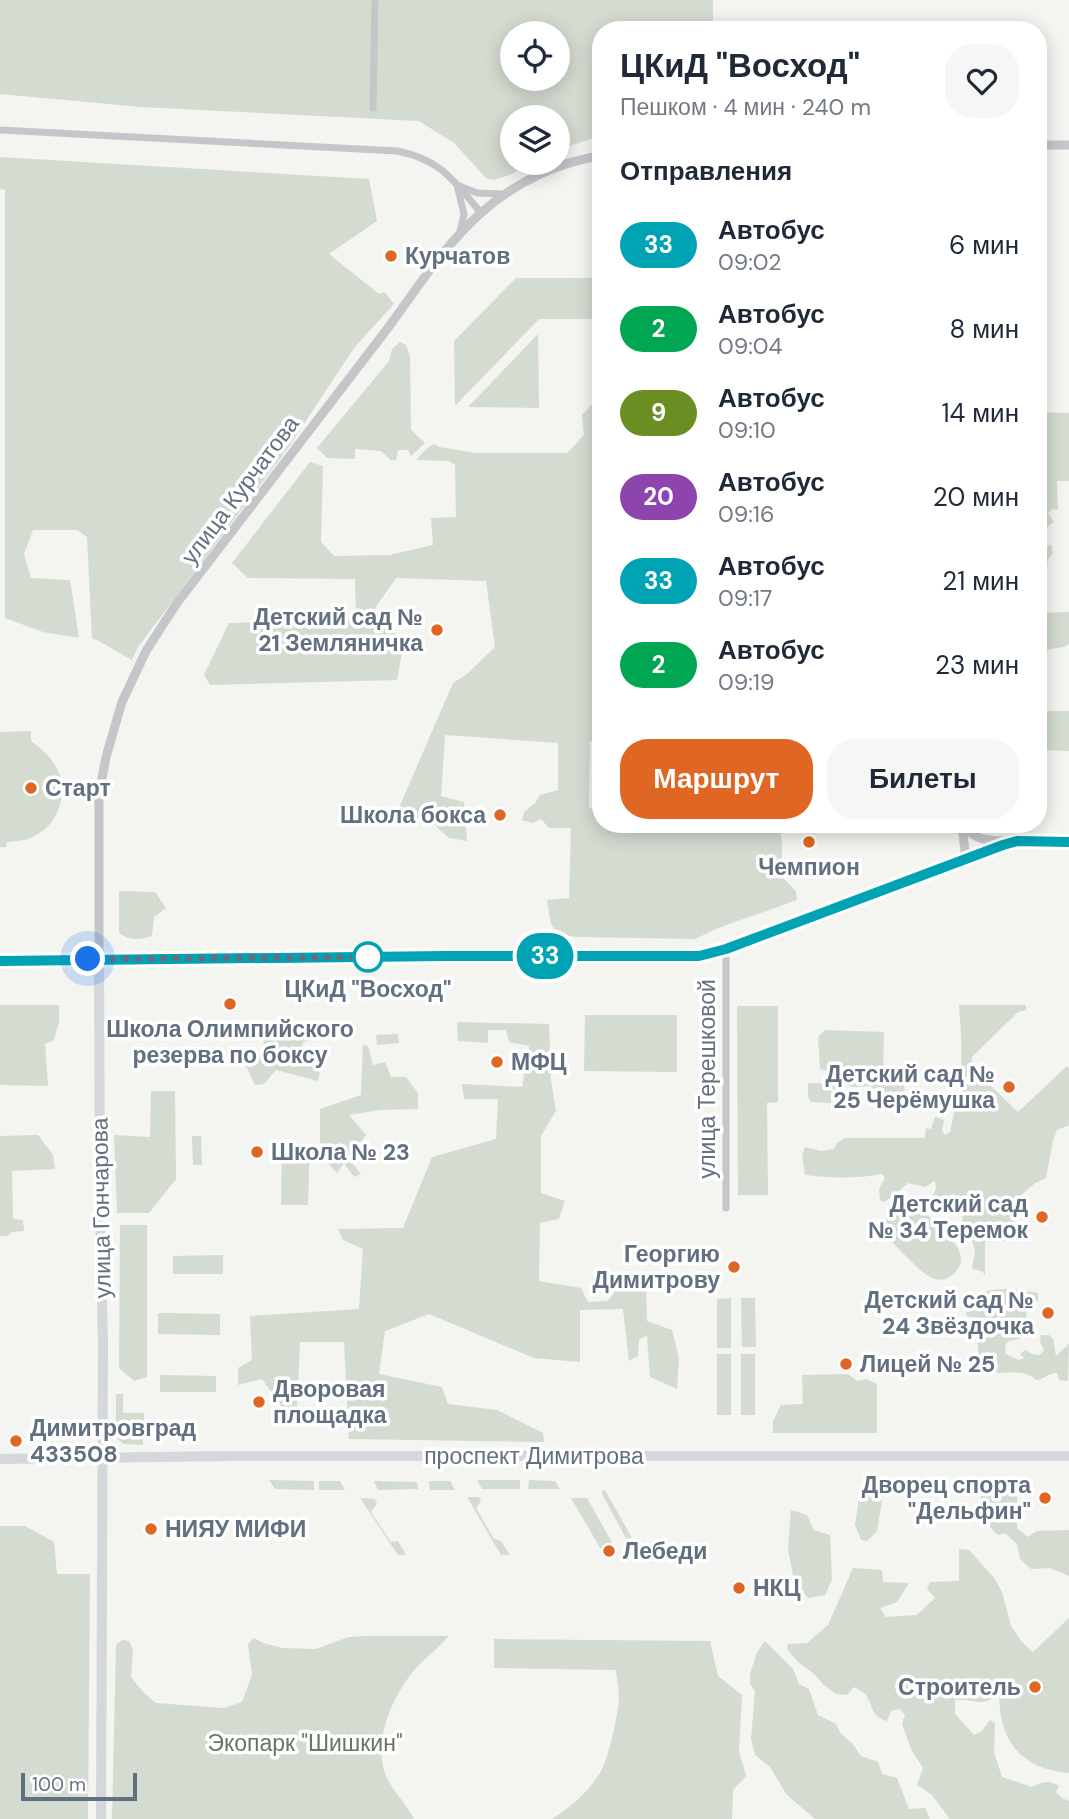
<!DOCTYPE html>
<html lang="ru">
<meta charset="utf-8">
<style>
:root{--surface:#fff;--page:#f6f6f7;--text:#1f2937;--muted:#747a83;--accent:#e06624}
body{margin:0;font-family:"DM Sans",sans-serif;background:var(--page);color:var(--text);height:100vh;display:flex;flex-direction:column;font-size:26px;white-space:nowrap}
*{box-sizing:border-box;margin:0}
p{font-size:23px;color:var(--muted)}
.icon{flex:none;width:38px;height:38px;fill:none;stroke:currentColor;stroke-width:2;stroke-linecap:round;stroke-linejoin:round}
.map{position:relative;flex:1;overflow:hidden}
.sheet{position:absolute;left:592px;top:21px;width:455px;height:812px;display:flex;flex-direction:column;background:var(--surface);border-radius:28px;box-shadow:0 4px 18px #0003}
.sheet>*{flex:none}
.badge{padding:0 14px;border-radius:23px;font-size:24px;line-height:46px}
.buttons{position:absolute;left:500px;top:21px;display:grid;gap:14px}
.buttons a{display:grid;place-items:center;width:70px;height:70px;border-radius:50%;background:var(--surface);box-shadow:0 4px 18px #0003;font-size:35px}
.scale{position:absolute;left:21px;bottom:18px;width:116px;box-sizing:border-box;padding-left:7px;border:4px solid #637081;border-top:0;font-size:19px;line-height:24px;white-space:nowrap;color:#637081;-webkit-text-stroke:5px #fff;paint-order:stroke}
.you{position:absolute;width:35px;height:35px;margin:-18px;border:5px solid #fff;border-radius:50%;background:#1a73e8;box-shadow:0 0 0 10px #1a73e833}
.map>.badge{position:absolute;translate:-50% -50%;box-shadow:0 0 0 4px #fff}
h2{padding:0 28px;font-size:26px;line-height:63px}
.round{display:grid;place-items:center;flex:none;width:74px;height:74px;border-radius:28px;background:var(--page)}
.headline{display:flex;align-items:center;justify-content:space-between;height:119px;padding:0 28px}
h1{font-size:33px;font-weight:800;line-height:52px}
.button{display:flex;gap:14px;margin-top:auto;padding:14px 28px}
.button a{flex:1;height:80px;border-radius:28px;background:var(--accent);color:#fff;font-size:28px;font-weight:800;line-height:80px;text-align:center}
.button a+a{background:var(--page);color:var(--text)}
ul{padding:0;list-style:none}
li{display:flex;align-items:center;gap:21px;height:84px;padding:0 28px}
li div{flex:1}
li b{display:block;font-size:26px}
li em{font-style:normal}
li .badge{min-width:77px;font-weight:700;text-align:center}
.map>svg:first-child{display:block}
.green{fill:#d4dbd1;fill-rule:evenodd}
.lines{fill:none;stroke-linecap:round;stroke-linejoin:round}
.minor{stroke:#c4c6ca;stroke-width:7}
.tertiary{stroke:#c4c6ca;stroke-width:9}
.secondary{stroke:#d4d7dc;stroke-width:10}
.line-casing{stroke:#fff;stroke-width:16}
.line{stroke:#00a3b4;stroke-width:10}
.walk{stroke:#637081;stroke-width:7;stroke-dasharray:0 12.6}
.poi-dot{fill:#e06624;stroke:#fff;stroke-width:2.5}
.stop-dot{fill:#fff;stroke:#00a3b4;stroke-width:3.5}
.labels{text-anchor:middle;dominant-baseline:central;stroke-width:7;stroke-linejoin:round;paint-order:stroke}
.poi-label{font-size:23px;font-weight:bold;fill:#637081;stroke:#fff;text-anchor:start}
.street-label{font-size:23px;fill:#637081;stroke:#fff}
.stop-label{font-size:23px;font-weight:bold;fill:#637081;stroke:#fff}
.park-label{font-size:23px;fill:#647862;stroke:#fff}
</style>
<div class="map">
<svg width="1069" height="1819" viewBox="0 0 1069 1819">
<rect width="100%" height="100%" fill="#f4f4f0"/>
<g class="green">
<path d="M0,0H713V30H600V134L593,138L558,150V117H513V163H528L512,174L494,180L486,178L454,143L419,121L141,107L0,94ZM513,33H558V79H513Z"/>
<path d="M0,157L369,179L377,221L329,254L379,294L385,292L394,304L354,348L288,448L138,647L132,660L97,640L92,639L87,537L77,530H33L24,554L31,578L70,580L79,638L43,632L5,618V190L0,189Z"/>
<path d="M516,278H600V319H539L455,406L454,341Z"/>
<path d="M538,334L539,408L468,407Z"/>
<path d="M400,342L406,345L410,357L411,430L425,443L411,456L408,450H398L396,460H391L381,451L355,449V459L327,458L317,448L389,361L392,349Z"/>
<path d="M597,399L600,401V742L590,741L589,807L594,810H600V824H786L781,829L783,878L796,891L797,900L718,928L695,939L576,937C547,931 552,926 547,900L569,898L571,828H549L541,819L533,823L522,820L524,812L535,803L540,795L558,790V743L445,735L441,796L464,802L467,841L449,838L428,819L395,817L453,683L466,675L495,647L486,581L396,578L373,611L405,643L403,647L397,680L210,685L204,675L229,623L356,619L355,579L248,578L232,563L310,462L323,466L321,542L334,556L389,555L433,545L431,518L456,517L455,465L449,461L416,460L426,449L434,444L439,447L476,453H567L584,435L582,415Z"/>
<path d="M1038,412L1069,413V481H1057L1058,510L1053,509L1048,513L1054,522L1047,527L1038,521Z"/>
<path d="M1038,542L1043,549L1051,544L1053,554L1048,559L1047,569H1041L1038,566Z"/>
<path d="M1069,612V644L1064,647L1038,651V613Z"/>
<path d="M1039,711H1069V751L1038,750Z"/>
<path d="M31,731V741C40,748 49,755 55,765C70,789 60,824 34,836C26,841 16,841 7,842L6,847H0V732Z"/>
<path d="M119,891L155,892L166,908L154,917L152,936C139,940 130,941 119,933Z"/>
<path d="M0,1005H59V1022L54,1040L45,1044L48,1086L0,1085Z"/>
<path d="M959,1005H1026V1010L1018,1012L972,1057L971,1067L1018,1112L1067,1066L1069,1069V1125L1057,1130L1053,1141L1046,1178L1035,1183L1022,1194L1008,1241L985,1242V1275L982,1271L972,1269L975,1251L971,1237L962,1221L964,1209L958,1197L952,1194L942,1201H936L933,1197L936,1188L935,1181L925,1187L908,1183L897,1193L884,1202L880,1200L879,1189L885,1178L882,1174C856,1179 831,1178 805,1175L802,1155L805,1147L821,1151L834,1149L837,1143L845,1138H925L926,1128L931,1129L935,1117L944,1120L942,1131L945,1135L950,1132L955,1109L962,1102L961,1034Z"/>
<path d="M737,1006H778V1102L767,1103L768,1195H738Z"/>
<path d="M585,1015H677V1072L584,1071Z"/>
<path d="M262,1022L322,1024V1038L303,1042L300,1062L320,1070L318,1081L276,1070L264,1084L255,1085L245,1064L264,1052Z"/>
<path d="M457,1022L549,1024L551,1079L556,1111L541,1136V1193L565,1201L559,1219L540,1223L539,1281L581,1288L588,1302L608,1301L620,1284H646L647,1321L672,1330L679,1358L677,1389L650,1377L647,1336L639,1339L638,1356L629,1361L623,1309L580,1310V1362L534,1358L429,1314L385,1331L379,1374L442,1387L448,1404L497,1410L543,1433L544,1442L349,1439L344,1342H300L297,1407H282L262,1379L238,1385V1368L252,1360L250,1316L359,1309L363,1249L343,1240L338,1229L403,1228L432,1157L496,1139L498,1099H464L462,1084L522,1087L529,1046L509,1042L506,1030H488V1043L458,1041Z"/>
<path d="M825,1030L884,1032L883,1074L904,1083L905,1097L875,1099L871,1086L853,1087L847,1085L841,1091L833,1089L827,1071L820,1069L818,1037Z"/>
<path d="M398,1034L399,1043L377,1045L376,1035Z"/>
<path d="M363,1045L368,1046L373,1065L385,1062L391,1077H406L418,1093V1109L380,1110L349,1115L366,1135L349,1159L361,1174L354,1177L344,1163L337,1173L320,1155V1109L361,1095Z"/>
<path d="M808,1083L831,1084V1103L811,1102L808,1097Z"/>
<path d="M151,1091H175L176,1179L149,1213H117L114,1135L150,1137Z"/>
<path d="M38,1135L53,1155L55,1169L12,1171L13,1219L23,1220L24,1231L12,1232L7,1236H0V1136Z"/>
<path d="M192,1136H201L202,1165H193Z"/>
<path d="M282,1143L310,1144L308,1205H281Z"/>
<path d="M905,1203C920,1205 929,1217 940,1227C954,1241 973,1259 951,1276C946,1279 941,1281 935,1279C925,1276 917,1267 910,1260C897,1247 874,1229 891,1211C896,1206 898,1204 905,1203Z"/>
<path d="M120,1225H147V1377L134,1381L119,1368Z"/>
<path d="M223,1255V1274H173V1256Z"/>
<path d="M1010,1289L1038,1293V1301H1034L1025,1304L1027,1320L1024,1336L1019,1339L1009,1341L1005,1345L1006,1354L1019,1360L1024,1358L1020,1354L1025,1350L1032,1354L1040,1355L1044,1350L1040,1342L1041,1335H1049L1053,1339L1056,1356L1069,1344L1068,1381L1059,1380L1057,1373C1049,1372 1044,1380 1036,1380C1013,1359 975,1395 978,1339L968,1333L969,1326L976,1329L982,1327L989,1317L976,1319L967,1316L966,1312L969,1299C982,1290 995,1289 1010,1289Z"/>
<path d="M731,1298V1348H717V1299Z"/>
<path d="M741,1298H755L756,1347H742Z"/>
<path d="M158,1313L220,1314V1335L158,1334Z"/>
<rect x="717" y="1354" width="14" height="61"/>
<rect x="741" y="1354" width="14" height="61"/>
<path d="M848,1374L857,1381L866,1379L877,1384V1433H773V1421L781,1405L803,1404L802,1375Z"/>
<path d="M160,1375L216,1376V1392H160Z"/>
<path d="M116,1394H123V1413H144L143,1445L123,1444L116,1437Z"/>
<path d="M995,1479L1017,1480V1528L1028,1537L1037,1531L1069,1530V1576L1050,1568L1031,1569L1020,1559L1017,1544L1005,1533L998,1535L990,1527L991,1517L980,1508V1498Z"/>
<path d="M269,1480L314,1481V1490L275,1489Z"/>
<path d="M477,1480H520V1489H482Z"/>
<path d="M529,1480L555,1481L560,1489H528Z"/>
<path d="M319,1481H340L345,1490H319Z"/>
<path d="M374,1481L417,1482L418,1489L378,1490Z"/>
<path d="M429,1481H450L455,1490H430Z"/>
<path d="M869,1489L878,1492L882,1501L877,1531L867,1541L861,1540L855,1525L859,1498Z"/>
<path d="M605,1490L632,1538L627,1540L601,1492Z"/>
<path d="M467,1497H479L481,1501L476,1508L494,1539L501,1541L510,1555H501Z"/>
<path d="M360,1498L375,1499L377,1504L371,1512L391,1542L398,1541L406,1555H398Z"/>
<path d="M571,1498H587L614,1546L602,1551Z"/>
<path d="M791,1510L807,1515L814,1530L830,1535L832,1580L825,1595L808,1598L794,1581L788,1549Z"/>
<path d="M0,1526H25L54,1542L57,1574H90L88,1819H0Z"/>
<path d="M959,1549L969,1550L995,1579L1002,1592L1011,1626L1021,1641L1033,1652L1069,1618V1773C1020,1768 1000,1742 999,1694C978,1709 977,1698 955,1700V1714L974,1735L982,1731L990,1720L995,1723L994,1752L1002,1777L1032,1787C1043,1782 1048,1779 1059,1786L1056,1792L1062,1798L1069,1801V1819H950L932,1795L917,1785L923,1768L911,1749L902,1724L905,1715L900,1709L891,1711L887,1721C869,1716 874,1705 865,1694C864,1692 856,1688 854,1687L847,1695L836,1694L824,1685L814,1674L797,1661L787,1649L788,1644L807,1643L828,1625L853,1568L882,1570L883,1582L909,1583L897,1602L880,1608L886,1617L917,1615L935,1598L927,1589L930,1582L959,1581Z"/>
<path d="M367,1636H449C440,1646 430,1654 421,1663C396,1687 372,1739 385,1773C391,1790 406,1803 414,1819H112L116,1645L122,1640L129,1641L133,1651L131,1677L144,1693L156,1703L224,1708L242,1702L252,1675L248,1644L254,1638L263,1643L282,1648L316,1649L349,1637Z"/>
<path d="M494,1639L710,1641L718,1676L742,1695L739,1751L746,1776L733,1790L732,1819H552C571,1807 588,1792 600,1773C609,1758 618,1715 619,1698C619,1689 617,1679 616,1670L494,1668Z"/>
<path d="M765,1641L793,1669L799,1684L809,1689L818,1715L836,1724L841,1734L852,1743L861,1756L878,1762L882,1774L897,1778L909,1809L925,1808L930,1819H815L787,1795L770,1767L755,1755L751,1739L755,1691L750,1684V1674L757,1652Z"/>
</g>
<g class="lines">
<g class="minor">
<path d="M373,108L375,0"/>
<path d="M0,130L397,151C442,160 453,180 481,213"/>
<path d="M460,232L464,214L457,185L477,193L504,194"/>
<path d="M726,1208V949"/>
</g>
<g class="tertiary">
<path d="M1038,145H1069"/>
<path d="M964,824C973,841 990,841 1008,841"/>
<path d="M962,826L966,859"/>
<path d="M0,961L99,959V794L106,757L122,702L146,651L177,603C244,515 311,428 378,341C412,297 440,249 482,212C515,183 557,162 600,156"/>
</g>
<g class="secondary">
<path d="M0,1459L233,1456H1069"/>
<path d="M101,1819L103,1343L100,1218L99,959L699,956L726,949L1003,845L1017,841L1069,842"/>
</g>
</g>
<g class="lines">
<defs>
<path id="line" d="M0,961L445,956H699L726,949L1003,845L1017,841L1069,842"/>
</defs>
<use href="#line" class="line-casing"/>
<use href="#line" class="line"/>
<path class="walk" d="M88,959L370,957H368"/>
</g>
<g class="poi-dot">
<circle cx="391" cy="256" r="7"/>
<circle cx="437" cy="630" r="7"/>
<circle cx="31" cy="788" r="7"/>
<circle cx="500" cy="815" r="7"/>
<circle cx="809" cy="842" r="7"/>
<circle cx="230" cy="1004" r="7"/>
<circle cx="497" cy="1062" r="7"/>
<circle cx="1009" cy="1087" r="7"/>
<circle cx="257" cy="1152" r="7"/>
<circle cx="1042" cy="1217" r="7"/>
<circle cx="734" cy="1267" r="7"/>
<circle cx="1048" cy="1313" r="7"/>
<circle cx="846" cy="1364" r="7"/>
<circle cx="259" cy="1402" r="7"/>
<circle cx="16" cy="1441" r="7"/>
<circle cx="1045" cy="1498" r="7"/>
<circle cx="151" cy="1529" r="7"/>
<circle cx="609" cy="1551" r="7"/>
<circle cx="739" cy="1588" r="7"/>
<circle cx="1035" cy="1687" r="7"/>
</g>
<circle class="stop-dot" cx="368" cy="957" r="14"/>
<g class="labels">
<g class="poi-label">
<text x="405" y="256">Курчатов</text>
<text x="423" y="617" text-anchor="end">Детский сад №<tspan x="423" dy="26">21 Земляничка</tspan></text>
<text x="45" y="788">Старт</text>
<text x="486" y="815" text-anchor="end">Школа бокса</text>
<text x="809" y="867" text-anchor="middle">Чемпион</text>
<text x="230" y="1029" text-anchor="middle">Школа Олимпийского<tspan x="230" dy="26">резерва по боксу</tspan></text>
<text x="511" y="1062">МФЦ</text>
<text x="995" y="1074" text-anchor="end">Детский сад №<tspan x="995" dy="26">25 Черёмушка</tspan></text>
<text x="271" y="1152">Школа № 23</text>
<text x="1028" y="1204" text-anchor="end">Детский сад<tspan x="1028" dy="26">№ 34 Теремок</tspan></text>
<text x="720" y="1254" text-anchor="end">Георгию<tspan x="720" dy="26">Димитрову</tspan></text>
<text x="1034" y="1300" text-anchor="end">Детский сад №<tspan x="1034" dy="26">24 Звёздочка</tspan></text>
<text x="860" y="1364">Лицей № 25</text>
<text x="273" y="1389">Дворовая<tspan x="273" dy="26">площадка</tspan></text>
<text x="30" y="1428">Димитровград<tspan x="30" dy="26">433508</tspan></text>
<text x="1031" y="1485" text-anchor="end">Дворец спорта<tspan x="1031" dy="26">"Дельфин"</tspan></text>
<text x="165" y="1529">НИЯУ МИФИ</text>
<text x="623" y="1551">Лебеди</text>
<text x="753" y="1588">НКЦ</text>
<text x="1021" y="1687" text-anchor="end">Строитель</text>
</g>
<g class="street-label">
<text transform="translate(240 490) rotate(-53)">улица Курчатова</text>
<text transform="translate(707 1079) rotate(-90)">улица Терешковой</text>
<text transform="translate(101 1208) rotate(-91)">улица Гончарова</text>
<text x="534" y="1456">проспект Димитрова</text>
</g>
<g class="stop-label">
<text x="368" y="989">ЦКиД "Восход"</text>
</g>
<g class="park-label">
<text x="305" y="1743">Экопарк "Шишкин"</text>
</g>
</g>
</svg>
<div class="buttons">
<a><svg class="icon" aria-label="locate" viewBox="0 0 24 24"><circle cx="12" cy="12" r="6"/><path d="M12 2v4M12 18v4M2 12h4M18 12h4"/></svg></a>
<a><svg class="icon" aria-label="layers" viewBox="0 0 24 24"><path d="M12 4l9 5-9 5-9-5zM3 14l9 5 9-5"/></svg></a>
</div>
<div class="scale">100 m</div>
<div class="you" style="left:88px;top:959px"></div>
<b class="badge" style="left:545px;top:956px;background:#00a3b4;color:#fff">33</b>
<section class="sheet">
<div class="headline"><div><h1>ЦКиД &quot;Восход&quot;</h1><p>Пешком · 4 мин · 240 m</p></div><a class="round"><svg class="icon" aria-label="heart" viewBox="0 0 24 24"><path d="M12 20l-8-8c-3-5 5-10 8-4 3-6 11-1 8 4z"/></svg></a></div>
<h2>Отправления</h2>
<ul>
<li><span class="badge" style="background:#00a3b4;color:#fff">33</span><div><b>Автобус</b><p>09:02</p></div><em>6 мин</em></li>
<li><span class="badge" style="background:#00a651;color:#fff">2</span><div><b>Автобус</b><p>09:04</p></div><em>8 мин</em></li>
<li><span class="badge" style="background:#6b8e23;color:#fff">9</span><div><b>Автобус</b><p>09:10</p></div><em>14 мин</em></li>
<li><span class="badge" style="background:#8e44ad;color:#fff">20</span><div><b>Автобус</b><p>09:16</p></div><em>20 мин</em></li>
<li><span class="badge" style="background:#00a3b4;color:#fff">33</span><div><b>Автобус</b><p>09:17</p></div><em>21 мин</em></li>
<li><span class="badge" style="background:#00a651;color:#fff">2</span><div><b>Автобус</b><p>09:19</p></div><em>23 мин</em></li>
</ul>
<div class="button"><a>Маршрут</a><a>Билеты</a></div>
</section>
</div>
